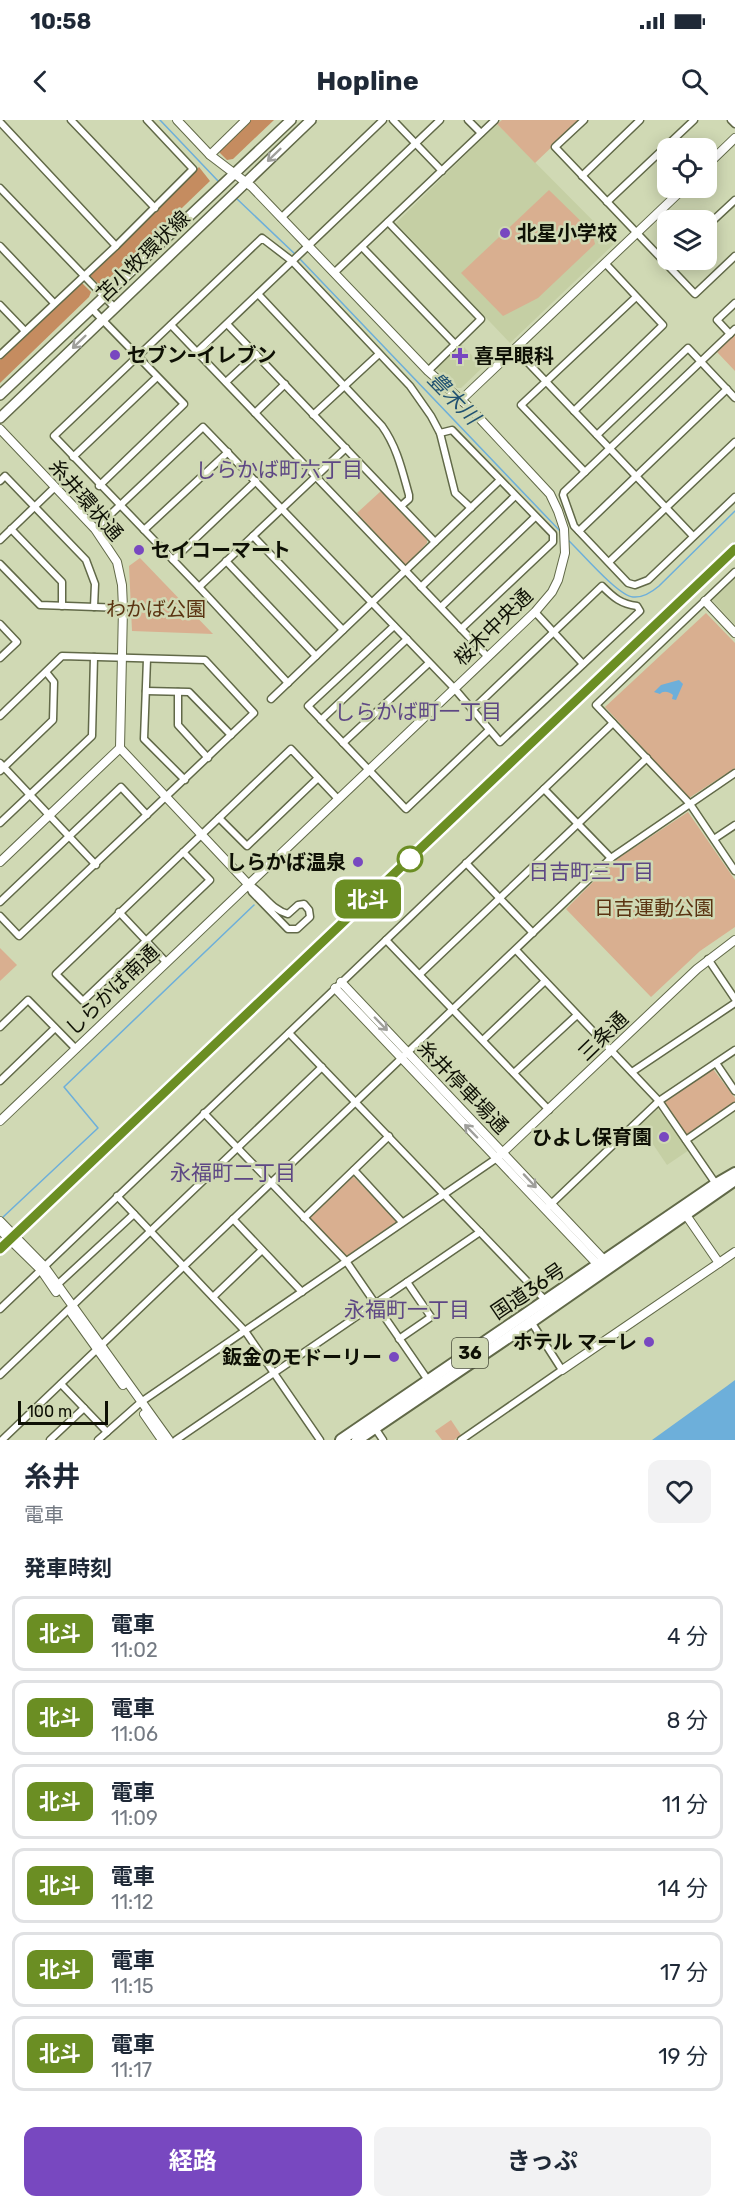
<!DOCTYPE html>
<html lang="ja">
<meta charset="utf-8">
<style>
:root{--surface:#fff;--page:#f2f2f3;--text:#1f2937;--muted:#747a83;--line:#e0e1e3;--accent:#7848c0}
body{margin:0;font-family:Rubik,"Noto Sans JP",sans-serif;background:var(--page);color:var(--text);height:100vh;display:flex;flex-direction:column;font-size:22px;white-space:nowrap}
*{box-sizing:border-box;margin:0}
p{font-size:20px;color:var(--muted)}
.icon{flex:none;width:33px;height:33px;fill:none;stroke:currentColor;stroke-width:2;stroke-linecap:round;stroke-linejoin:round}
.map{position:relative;height:1320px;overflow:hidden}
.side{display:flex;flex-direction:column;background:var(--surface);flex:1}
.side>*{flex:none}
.badge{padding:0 12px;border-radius:9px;font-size:21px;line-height:39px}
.controls{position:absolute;left:657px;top:18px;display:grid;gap:12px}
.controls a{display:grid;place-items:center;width:60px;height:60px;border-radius:12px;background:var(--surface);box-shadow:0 3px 15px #0003;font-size:30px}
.scale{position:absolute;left:18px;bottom:15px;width:90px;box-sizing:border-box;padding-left:6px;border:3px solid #0e1005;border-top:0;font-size:16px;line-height:21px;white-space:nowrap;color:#0e1005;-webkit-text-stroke:4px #d0d9b4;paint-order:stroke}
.map>.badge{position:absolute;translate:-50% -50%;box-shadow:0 0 0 3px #fff}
h2{padding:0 24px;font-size:22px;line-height:54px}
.round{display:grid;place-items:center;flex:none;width:63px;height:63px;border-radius:12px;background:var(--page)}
.headline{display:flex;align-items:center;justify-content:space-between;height:102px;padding:0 24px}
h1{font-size:28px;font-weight:700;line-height:45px}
.button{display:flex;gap:12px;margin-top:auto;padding:12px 24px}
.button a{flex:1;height:69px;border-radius:12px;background:var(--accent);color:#fff;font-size:24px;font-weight:700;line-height:69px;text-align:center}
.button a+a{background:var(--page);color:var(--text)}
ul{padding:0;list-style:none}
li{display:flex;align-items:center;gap:18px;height:75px;margin:0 12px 9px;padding:0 12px;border:3px solid var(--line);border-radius:12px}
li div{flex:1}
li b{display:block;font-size:22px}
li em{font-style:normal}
li .badge{min-width:66px;font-weight:700;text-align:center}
.status{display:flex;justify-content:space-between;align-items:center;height:42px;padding:0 30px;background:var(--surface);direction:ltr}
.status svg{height:16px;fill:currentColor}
header{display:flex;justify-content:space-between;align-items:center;height:78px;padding:0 24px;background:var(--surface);font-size:27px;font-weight:700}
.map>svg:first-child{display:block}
.built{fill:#c5cfa4}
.green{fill:#d9af90}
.forest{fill:#c58c60}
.water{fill:#6dafda}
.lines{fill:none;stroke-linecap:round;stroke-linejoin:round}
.stream{stroke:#6dafda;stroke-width:1.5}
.minor-casing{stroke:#616948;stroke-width:9}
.tertiary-casing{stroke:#616948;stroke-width:10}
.secondary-casing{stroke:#616948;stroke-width:12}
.trunk-casing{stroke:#616948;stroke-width:14}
.minor{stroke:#fff;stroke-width:6}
.tertiary{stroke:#fff;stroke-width:8}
.secondary{stroke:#fff;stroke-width:9}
.trunk{stroke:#fff;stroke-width:10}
.rail-casing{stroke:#2e3121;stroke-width:4}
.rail{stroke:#d0d9b4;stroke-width:1.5;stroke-dasharray:4.5;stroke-linecap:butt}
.oneway{stroke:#9f9f9b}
.line-casing{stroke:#fff;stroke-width:14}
.line{stroke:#6b8e23;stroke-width:9}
.poi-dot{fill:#7848c0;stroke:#d0d9b4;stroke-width:2}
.stop-dot{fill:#fff;stroke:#6b8e23;stroke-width:3}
.labels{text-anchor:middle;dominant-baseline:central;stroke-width:5;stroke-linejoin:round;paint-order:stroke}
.shield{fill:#d0d9b4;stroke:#484c3a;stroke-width:1.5}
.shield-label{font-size:18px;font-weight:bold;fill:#0e1005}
.poi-label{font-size:20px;font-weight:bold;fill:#0e1005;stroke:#d0d9b4;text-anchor:start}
.street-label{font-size:20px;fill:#0e1005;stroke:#d0d9b4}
.park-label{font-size:20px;fill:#5a3311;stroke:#d0d9b4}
.water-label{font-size:21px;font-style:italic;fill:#215271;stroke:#d0d9b4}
.neighbourhood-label{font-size:21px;fill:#5d4784;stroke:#d0d9b4}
</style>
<div class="status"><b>10:58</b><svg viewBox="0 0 49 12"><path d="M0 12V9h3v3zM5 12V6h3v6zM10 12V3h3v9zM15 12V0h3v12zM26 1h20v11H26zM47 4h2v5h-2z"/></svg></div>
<header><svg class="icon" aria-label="back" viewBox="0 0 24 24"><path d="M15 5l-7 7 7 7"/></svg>Hopline<svg class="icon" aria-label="search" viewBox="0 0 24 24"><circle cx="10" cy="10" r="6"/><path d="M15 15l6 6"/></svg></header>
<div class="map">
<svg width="735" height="1320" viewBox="0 0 735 1320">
<rect width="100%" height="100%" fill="#d0d9b4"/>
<g class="built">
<path d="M497,4L615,123L510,223L396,103Z"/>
<path d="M461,224L483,247L461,268H457L436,248Z"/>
<path d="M735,459V505L712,480Z"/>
<path d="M658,989L689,1030L667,1045L640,1005Z"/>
</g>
<g class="green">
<path d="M502,0H580L535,43L497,4Z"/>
<path d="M549,70L592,112L595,124L538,178L503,196L461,153Z"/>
<path d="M735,214V251L717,232Z"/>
<path d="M381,371L427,420V423L407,444H404L357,393Z"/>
<path d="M140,438L213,514L132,511L129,446Z"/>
<path d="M706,493L735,523V648L689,678L605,587Z"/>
<path d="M688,692L735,760V807L700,831L651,877L566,789L614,741Z"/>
<path d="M0,828L17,845L0,861Z"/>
<path d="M713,949L735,978V983L688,1015H685L665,982Z"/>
<path d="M352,1055L396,1100V1102L348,1135H345L309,1099V1096Z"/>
<path d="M451,1300L461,1315L454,1320H442L435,1311Z"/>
</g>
<g class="forest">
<path d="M251,0H274L233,39L227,40L218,31Z"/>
<path d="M199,47L210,61L104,163L99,164L89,155Z"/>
<path d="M82,163L91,172L89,177L0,263V240Z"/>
</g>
<g class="water">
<path d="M679,560L683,564L676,580L672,579L673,575C670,572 663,570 660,574L654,572L661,565Z"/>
<path d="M735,1260V1320H652L727,1266Z"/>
</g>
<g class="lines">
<g class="stream">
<path d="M160,0L219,62"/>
<path d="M236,78L296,135"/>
<path d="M299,138L561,412"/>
<path d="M568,420C581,432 618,476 633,477C643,478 652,472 659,466L735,391"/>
<path d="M2,1098L98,1008L64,967L254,785"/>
</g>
<defs>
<g id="minor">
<path d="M71,0L155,88"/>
<path d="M393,0L442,51"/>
<path d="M468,0L481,13"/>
<path d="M584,0L555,27L695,174L735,136"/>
<path d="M731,0L735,4"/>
<path d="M0,2L116,126"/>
<path d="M582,56L640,0"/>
<path d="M0,68L115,188"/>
<path d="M607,82L694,0"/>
<path d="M281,98L383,0"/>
<path d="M388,102L481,199L428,251"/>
<path d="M706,107L735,80"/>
<path d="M0,126L54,183"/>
<path d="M362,127L455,224"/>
<path d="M334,153L495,0"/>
<path d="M258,174L382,306C397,327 402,350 409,375V379L401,386"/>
<path d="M0,185L25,211"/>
<path d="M91,188L184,284L99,366"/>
<path d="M227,204L435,422"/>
<path d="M171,205L488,537"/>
<path d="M735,209L564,372L563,375L574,406L628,463L635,465L648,460L735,377"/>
<path d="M730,214L717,200L735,183"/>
<path d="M515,229L693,416"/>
<path d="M197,232L440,0"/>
<path d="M0,235L116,126L193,49L147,0"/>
<path d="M226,262L256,234"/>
<path d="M574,291L663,205L605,143"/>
<path d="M255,293L285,264"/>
<path d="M313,295L379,234"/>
<path d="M440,313L452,310L553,414V422L461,509"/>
<path d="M597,315L688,228L735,278"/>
<path d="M73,337L157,257"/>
<path d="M585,352L521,285L636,177"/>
<path d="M0,361L5,356L86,440L95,464L94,487"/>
<path d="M11,409L62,462V486"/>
<path d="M95,409L203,307L454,568L500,622L640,491L637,486C621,484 614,478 602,466L472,590"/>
<path d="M144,410L228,332"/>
<path d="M579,411L727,269"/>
<path d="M253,416L343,510"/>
<path d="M0,420L55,367"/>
<path d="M173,440L256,361"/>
<path d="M226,441L316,536"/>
<path d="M609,442L735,322"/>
<path d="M0,444L40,485L123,488"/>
<path d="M735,452L596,585L690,684L735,751"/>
<path d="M199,467L346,328"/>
<path d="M421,467L515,376"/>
<path d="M441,487L535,397"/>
<path d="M535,492L583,544"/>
<path d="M0,504L17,522L0,538"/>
<path d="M394,506L308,586L406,689L489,610"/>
<path d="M147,539L144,619L185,660"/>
<path d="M288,563L199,467L54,316L262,118L292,141L410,266L431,296L440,313L455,373L471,388"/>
<path d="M146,571L189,572L231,615"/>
<path d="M178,572V605L208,638"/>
<path d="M271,579L500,360"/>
<path d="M0,596L62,536L205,540L254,593L19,816L0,796"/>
<path d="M321,600L407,519"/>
<path d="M343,623L429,543"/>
<path d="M0,643L96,745"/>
<path d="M0,651L53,600L54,562L46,552"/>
<path d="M544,669L611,738"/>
<path d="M219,698L247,726L318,658"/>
<path d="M0,703L92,616L94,537"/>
<path d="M714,719L735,705"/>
<path d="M183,732L210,760L83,881L56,854L291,629L338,679"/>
<path d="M466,743L533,813"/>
<path d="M248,764C263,772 271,790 288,794L298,785L304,784L309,790L310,797L297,809H288L252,772Z"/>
<path d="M0,782L121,667L147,695"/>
<path d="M119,792L166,842"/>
<path d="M386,820L549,990"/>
<path d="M516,830L659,981L716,1064"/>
<path d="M708,839L735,879"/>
<path d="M420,854L647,638"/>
<path d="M0,907L28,880L76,929"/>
<path d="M289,913L546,1181"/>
<path d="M483,920L545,861"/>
<path d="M716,943L735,971"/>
<path d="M632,952L735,883"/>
<path d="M514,953L577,895"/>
<path d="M0,961L55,908"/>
<path d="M204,993L346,1141L430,1263"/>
<path d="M686,1020L735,986"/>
<path d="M354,1050L402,1102"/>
<path d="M117,1076L245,1211L320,1320"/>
<path d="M548,1087L659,981L735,930"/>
<path d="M304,1098L389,1016"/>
<path d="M233,1099L302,1172"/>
<path d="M57,1165L134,1094"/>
<path d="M213,1177L262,1130"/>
<path d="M0,1189L613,603"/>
<path d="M399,1219L431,1197L407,1162"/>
<path d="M0,1255L322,947"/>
<path d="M61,1264L107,1312"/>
<path d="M375,1308L383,1320"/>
<path d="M2,1320L611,738L735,653"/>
<path d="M50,1320L84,1288"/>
<path d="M98,1320L141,1282L497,1038"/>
<path d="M176,1320L480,1112"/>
<path d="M461,1320L562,1250L530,1200"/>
</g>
<g id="tertiary">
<path d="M210,35L246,0"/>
<path d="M706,46L735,18"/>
<path d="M461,280L684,68"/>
<path d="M0,309L95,409L117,442L122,465L123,488L120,628L0,742"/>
<path d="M705,481L735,513"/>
<path d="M120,628L248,764"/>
<path d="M341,862L606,1142"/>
<path d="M335,868L601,1148"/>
<path d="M0,1001L535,492L552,472L558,460L565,433L564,409L558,391L550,374L469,287L428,251L252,67L210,35L177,0"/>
<path d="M500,1035L697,849L735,820"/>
<path d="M686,1095L719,1143"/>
<path d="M0,1101L44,1146L169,1320"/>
<path d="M0,1110L41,1150L56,1172"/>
<path d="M72,1194L123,1265"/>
<path d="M562,1250L735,1132"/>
<path d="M144,1294L162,1320"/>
</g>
<g id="secondary">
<path d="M0,275L291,0"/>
<path d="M0,298L311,0"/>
</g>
<g id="trunk">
<path d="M341,1320L716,1064L735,1053"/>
<path d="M357,1320L531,1202L735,1060"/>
</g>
</defs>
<use href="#minor" class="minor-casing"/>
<use href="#tertiary" class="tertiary-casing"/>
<use href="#secondary" class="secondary-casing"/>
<use href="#trunk" class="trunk-casing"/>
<use href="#minor" class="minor"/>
<use href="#tertiary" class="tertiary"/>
<use href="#secondary" class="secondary"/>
<use href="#trunk" class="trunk"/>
<defs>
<path id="rail" d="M0,1125L735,424"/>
</defs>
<use href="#rail" class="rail-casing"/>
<use href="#rail" class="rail"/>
</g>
<defs><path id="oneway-shaft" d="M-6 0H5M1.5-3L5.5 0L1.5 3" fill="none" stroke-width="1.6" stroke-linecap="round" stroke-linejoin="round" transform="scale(1.5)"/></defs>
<g class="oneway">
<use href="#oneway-shaft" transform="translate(274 35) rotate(136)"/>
<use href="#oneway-shaft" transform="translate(79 222) rotate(136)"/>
<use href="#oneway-shaft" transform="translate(381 904) rotate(46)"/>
<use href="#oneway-shaft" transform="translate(471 1011) rotate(-134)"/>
<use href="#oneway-shaft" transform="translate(530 1061) rotate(47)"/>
</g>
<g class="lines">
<defs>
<path id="line" d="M0,1129L735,429"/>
</defs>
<use href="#line" class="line-casing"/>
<use href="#line" class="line"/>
</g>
<g class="poi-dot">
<circle cx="505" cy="113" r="6"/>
<circle cx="115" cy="235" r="6"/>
<path d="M457 227h6v6h6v6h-6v6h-6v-6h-6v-6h6z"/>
<circle cx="139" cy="430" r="6"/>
<circle cx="358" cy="742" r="6"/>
<circle cx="664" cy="1017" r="6"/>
<circle cx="649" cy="1222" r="6"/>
<circle cx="394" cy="1237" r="6"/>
</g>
<circle class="stop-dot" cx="410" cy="739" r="12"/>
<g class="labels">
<rect class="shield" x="452" y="1218" width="36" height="30" rx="4.5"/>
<g class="shield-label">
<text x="470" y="1233">36</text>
</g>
<g class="poi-label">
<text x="517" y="113">北星小学校</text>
<text x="127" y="235">セブン-イレブン</text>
<text x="474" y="236">喜早眼科</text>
<text x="151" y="430">セイコーマート</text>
<text x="346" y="742" text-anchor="end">しらかば温泉</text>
<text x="652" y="1017" text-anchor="end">ひよし保育園</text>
<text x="637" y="1222" text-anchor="end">ホテル マーレ</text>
<text x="382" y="1237" text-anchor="end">鈑金のモドーリー</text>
</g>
<g class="street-label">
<text transform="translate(143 136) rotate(-44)">苫小牧環状線</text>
<text transform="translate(86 380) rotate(49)">糸井環状通</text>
<text transform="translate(493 507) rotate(-44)">桜木中央通</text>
<text transform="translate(112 870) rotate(-44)">しらかば南通</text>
<text transform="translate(603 916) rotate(-44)">三条通</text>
<text transform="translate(463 967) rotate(46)">糸井停車場通</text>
<text transform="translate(528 1171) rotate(-34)">国道36号</text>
</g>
<g class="park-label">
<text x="156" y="489">わかば公園</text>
<text x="654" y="788">日吉運動公園</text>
</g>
<g class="water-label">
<text transform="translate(454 278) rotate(46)">豊木川</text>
</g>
<g class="neighbourhood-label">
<text x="279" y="349">しらかば町六丁目</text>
<text x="418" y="591">しらかば町一丁目</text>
<text x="591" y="751">日吉町三丁目</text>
<text x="233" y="1052">永福町二丁目</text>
<text x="407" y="1189">永福町一丁目</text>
</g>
</g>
</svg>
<div class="controls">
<a><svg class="icon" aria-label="locate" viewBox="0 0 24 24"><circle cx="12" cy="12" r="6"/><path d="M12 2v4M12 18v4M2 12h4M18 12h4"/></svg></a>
<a><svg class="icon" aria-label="layers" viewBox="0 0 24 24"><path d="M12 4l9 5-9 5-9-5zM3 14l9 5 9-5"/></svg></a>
</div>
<div class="scale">100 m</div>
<b class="badge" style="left:368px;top:779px;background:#6b8e23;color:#fff">北斗</b>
</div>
<section class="side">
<div class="headline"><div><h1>糸井</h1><p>電車</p></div><a class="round"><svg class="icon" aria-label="heart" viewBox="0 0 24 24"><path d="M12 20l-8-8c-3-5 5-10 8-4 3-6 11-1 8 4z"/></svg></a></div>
<h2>発車時刻</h2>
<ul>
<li><span class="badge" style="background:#6b8e23;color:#fff">北斗</span><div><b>電車</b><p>11:02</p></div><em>4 分</em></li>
<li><span class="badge" style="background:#6b8e23;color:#fff">北斗</span><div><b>電車</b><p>11:06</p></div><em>8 分</em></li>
<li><span class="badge" style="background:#6b8e23;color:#fff">北斗</span><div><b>電車</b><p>11:09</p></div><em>11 分</em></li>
<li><span class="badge" style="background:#6b8e23;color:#fff">北斗</span><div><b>電車</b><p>11:12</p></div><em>14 分</em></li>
<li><span class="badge" style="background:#6b8e23;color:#fff">北斗</span><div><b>電車</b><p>11:15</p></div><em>17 分</em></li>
<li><span class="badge" style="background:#6b8e23;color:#fff">北斗</span><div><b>電車</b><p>11:17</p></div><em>19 分</em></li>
</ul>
<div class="button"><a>経路</a><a>きっぷ</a></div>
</section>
